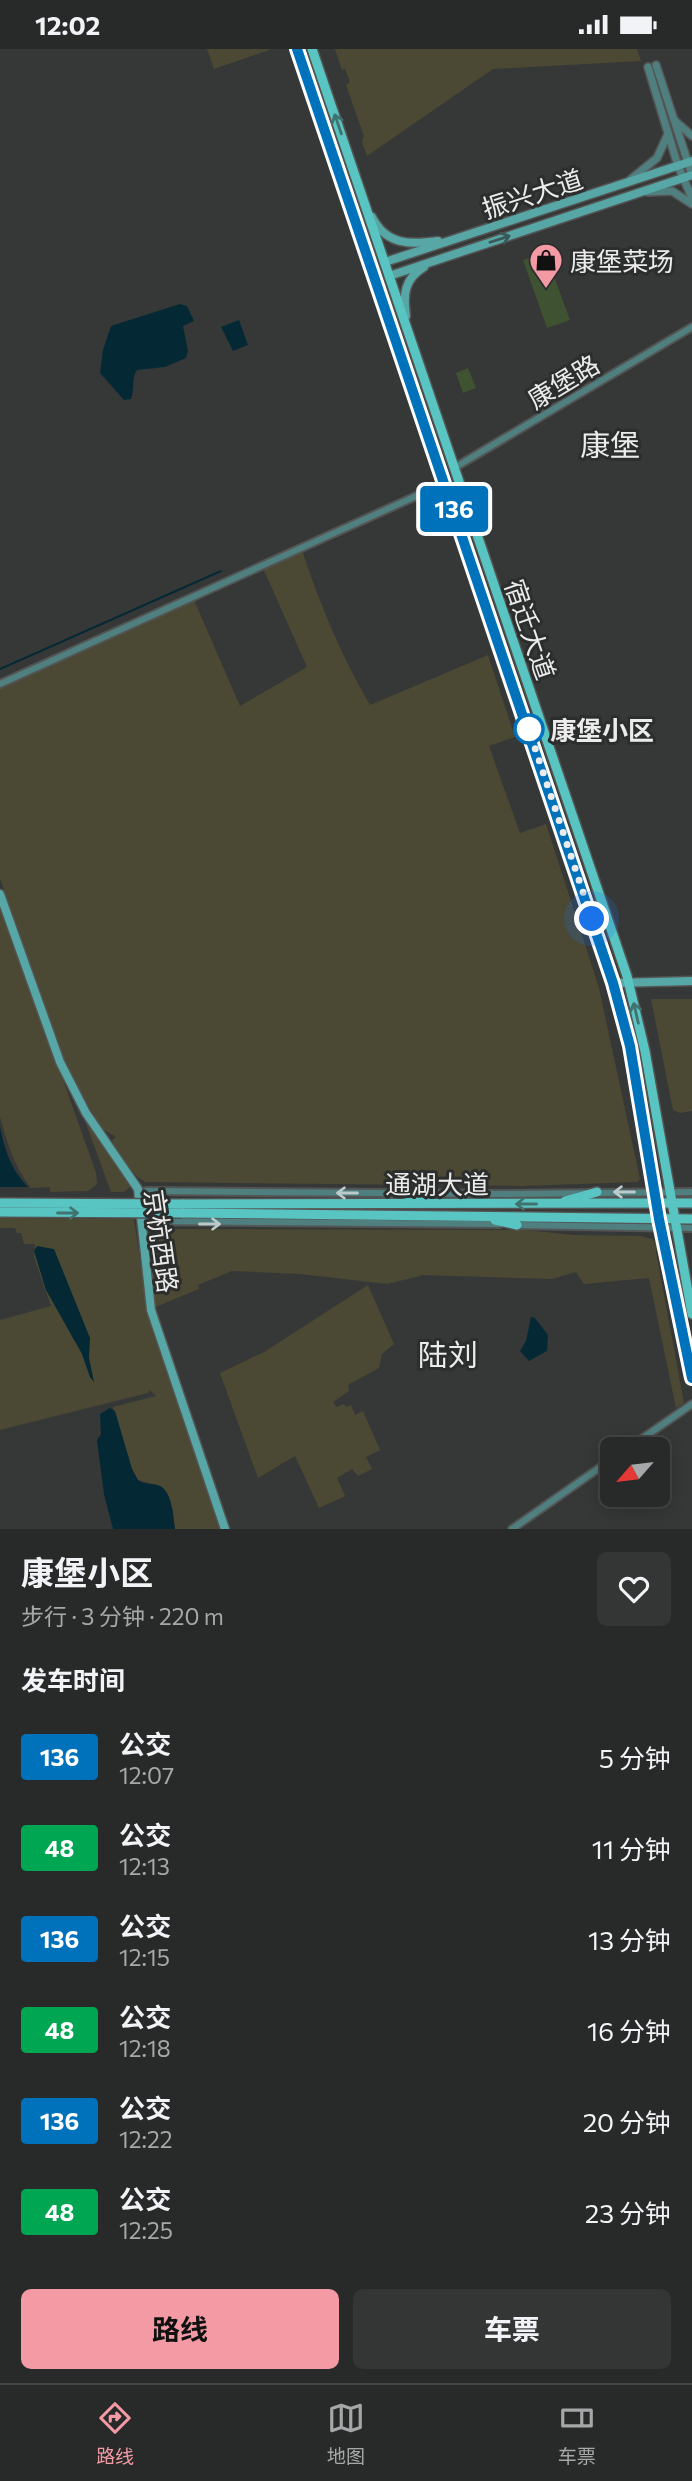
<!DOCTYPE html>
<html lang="zh">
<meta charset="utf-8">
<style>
:root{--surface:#282a29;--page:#343635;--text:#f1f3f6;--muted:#a5a7a8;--line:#444646;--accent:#f49aa5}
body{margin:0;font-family:Commissioner,"Noto Sans SC",sans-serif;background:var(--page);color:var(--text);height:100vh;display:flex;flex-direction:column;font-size:26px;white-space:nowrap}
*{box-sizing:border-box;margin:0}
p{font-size:23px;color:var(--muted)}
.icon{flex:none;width:38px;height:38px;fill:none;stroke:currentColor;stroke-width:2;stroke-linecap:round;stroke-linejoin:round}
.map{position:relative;height:1480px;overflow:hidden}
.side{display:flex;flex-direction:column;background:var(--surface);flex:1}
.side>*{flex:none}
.badge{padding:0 14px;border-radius:5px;font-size:24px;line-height:46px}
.needle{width:46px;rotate:242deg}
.tools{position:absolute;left:600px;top:1388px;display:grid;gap:14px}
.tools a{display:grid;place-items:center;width:70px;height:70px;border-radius:10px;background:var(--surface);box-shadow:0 4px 18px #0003,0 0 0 2px var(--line);font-size:35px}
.you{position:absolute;width:35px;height:35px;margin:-18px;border:5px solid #fff;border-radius:50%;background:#1a73e8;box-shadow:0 0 0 10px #1a73e833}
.map>.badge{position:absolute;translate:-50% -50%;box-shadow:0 0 0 4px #fff}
h2{padding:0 21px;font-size:26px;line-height:63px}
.round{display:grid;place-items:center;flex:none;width:74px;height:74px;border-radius:10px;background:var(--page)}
.overview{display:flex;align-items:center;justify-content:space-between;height:119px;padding:0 21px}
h1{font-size:33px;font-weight:700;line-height:52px}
.action{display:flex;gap:14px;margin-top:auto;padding:14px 21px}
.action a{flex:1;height:80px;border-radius:10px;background:var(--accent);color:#111;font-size:28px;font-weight:700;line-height:80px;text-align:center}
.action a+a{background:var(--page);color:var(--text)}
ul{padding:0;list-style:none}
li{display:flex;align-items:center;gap:21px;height:91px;padding:0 21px}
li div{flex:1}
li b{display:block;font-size:26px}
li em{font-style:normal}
li .badge{min-width:77px;font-weight:700;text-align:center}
.status{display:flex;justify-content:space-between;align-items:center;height:49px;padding:0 35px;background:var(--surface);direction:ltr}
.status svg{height:19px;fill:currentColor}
.tabs{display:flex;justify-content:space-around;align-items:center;height:98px;border-top:2px solid var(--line);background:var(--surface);font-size:19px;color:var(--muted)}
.tabs a{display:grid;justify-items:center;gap:4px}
.tabs .on{color:var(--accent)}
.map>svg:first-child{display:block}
.green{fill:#4b4933}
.water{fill:#042935}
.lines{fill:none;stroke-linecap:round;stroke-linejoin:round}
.stream{stroke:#042935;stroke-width:2}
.building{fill:#3f5231}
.minor-casing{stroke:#535554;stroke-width:10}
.tertiary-casing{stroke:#535554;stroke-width:10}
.secondary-casing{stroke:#535554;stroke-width:11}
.primary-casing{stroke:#535554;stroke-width:12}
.minor{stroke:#4f7f7e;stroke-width:6}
.tertiary{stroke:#4f7f7e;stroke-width:7}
.secondary{stroke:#56a7a5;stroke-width:8}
.primary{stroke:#59c5c3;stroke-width:9}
.primary-bridge-casing{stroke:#535554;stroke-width:12;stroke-linecap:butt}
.primary-bridge{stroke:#59c5c3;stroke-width:9}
.oneway{stroke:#407270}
.oneway2{stroke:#3b5857}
.oneway3{stroke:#bccbca}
.line-casing{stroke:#fff;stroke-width:16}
.line{stroke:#0072bc;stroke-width:10}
.walk{stroke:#eaebea;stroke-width:7;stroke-dasharray:0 12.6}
.stop-dot{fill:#fff;stroke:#0072bc;stroke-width:3.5}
.labels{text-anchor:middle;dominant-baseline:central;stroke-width:6;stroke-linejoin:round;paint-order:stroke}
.street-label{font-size:26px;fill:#eaebea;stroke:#2c2e2d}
.poi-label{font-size:26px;fill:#eaebea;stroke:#2c2e2d;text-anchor:start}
.stop-label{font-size:26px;font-weight:bold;fill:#eaebea;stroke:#2c2e2d;text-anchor:start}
.quarter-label{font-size:30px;fill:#eaebea;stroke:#2c2e2d}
</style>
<div class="status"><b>12:02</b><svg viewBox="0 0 49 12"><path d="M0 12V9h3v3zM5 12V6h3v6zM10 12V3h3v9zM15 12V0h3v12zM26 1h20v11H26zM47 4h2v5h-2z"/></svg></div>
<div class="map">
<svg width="692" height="1480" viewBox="0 0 692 1480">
<rect width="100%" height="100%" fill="#363837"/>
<g class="green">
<path d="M207,0H272L214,20Z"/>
<path d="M335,0H637L641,12L493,20L367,107L362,93L364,87L346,36L350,33L345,20L342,21Z"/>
<path d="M302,501C320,556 341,606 370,656L488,606L515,688L489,697L520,784L546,775L599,939L640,1130L637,1133L522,1137L145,1133C132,1125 119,1106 112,1091L116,1088L101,1079L62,1009L0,829V639L194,551L240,657L307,618L263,519Z"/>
<path d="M0,853L96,1124L97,1135L88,1142L50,1143V1138L31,1139C13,1115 8,1096 0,1068Z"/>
<path d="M651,950H692V1062L680,1064L673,1061Z"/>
<path d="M81,1061L131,1137L124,1143H111Z"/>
<path d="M0,1169L134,1170L148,1267L221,1480H175L173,1461L160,1437L138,1431L132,1420L113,1358L156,1347L150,1341L148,1344L0,1381V1271L51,1257L34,1208L35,1195H24L21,1184H17L15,1179H0Z"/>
<path d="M155,1180L526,1181L573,1186L641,1187L652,1190L658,1196L656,1203L684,1354L676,1359L649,1229L584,1235L576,1223L552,1230L423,1226L387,1235L300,1225L232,1222L198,1236L199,1240L153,1259L146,1189Z"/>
<path d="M368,1236L394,1295L382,1305L379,1319L348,1336L349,1342L333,1353L336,1358L344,1355L346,1358L351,1356L355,1366L363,1362L380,1401L366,1408L372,1420L358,1427L352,1420L337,1429L345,1447L319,1459L295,1407L258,1429L220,1324L264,1303Z"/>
</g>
<g class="water">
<path d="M180,255L187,257L194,272L183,277L188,302L186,309L165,318L137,321C131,329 135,340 131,350L124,351L100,324L103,301L111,277Z"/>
<path d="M239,271L248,296L233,302L221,278Z"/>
<path d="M0,1078C5,1102 11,1120 28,1138H0Z"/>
<path d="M37,1197L54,1200L90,1289L89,1309L94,1333L90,1328L82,1305L46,1241L34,1202Z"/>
<path d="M531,1268L535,1269L548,1286L547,1302L529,1312L520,1302L526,1292Z"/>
<path d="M110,1359L115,1362L132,1420L138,1431C145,1436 154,1434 160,1437C173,1444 173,1468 175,1480H113L104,1445L97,1391L101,1385L100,1365Z"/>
</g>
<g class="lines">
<path class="stream" d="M0,620L221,522"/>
</g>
<g class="building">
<path d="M545,203L570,271L547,279L523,211Z"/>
<path d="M468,319L476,339L463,344L456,324Z"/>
</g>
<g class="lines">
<defs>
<g id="minor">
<path d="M454,419L692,278"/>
<path d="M0,635L445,434"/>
<path d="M140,1146L146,1142L504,1145L692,1143"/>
<path d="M142,1172L500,1175"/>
<path d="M515,1176L692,1179"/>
<path d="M627,1400L692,1355"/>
<path d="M512,1480L612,1410"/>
</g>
<g id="tertiary">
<path d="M656,16L692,126"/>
<path d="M648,18L678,117L692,149"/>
<path d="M674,71L692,87"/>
<path d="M630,131L657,109L668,85"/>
<path d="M648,143L672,142L692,155"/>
</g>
<g id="secondary">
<path d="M372,168C386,196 410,196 438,192"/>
<path d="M385,213L692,112"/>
<path d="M389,227L692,126"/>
<path d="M406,267C403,246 404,230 424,218"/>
<path d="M0,845L60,1013L86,1064L138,1140L151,1261L225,1480"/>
<path d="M613,934L692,932"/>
</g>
<g id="primary">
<path d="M297,0L613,934L630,997L659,1170L692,1329"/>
<path d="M312,0L627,927L645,1002L692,1265"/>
<path d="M401,1144L427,1151"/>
<path d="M565,1152L597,1143"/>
<path d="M182,1155L692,1154"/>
<path d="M182,1164L692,1170"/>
<path d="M495,1171L517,1176"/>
</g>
</defs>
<use href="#minor" class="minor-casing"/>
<use href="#tertiary" class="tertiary-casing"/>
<use href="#secondary" class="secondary-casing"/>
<use href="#primary" class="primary-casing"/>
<use href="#minor" class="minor"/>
<use href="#tertiary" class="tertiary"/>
<use href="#secondary" class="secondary"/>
<use href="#primary" class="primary"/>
<defs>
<g id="primary-bridge">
<path d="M0,1154L182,1155"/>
<path d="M0,1163L182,1164"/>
</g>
</defs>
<use href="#primary-bridge" class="primary-bridge-casing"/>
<use href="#primary-bridge" class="primary-bridge"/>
</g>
<defs><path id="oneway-shaft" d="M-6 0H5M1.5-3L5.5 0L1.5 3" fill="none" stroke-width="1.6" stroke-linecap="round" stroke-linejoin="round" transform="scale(1.75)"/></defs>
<g class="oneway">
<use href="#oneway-shaft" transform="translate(338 75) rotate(-109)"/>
<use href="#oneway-shaft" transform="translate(636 964) rotate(-103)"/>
<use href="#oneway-shaft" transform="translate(526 1155) rotate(-180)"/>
<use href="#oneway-shaft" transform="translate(68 1164)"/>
</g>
<use class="oneway2" href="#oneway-shaft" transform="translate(500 190) rotate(-18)"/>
<g class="oneway3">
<use href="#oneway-shaft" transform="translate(624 1143) rotate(-180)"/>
<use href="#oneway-shaft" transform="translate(347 1144) rotate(-180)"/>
<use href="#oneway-shaft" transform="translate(210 1175)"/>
</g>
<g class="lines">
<defs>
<path id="line" d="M297,0L613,934L630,997L659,1170L692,1329"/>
</defs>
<use href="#line" class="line-casing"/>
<use href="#line" class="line"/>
<path class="walk" d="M529,680L528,678L592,870"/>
</g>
<defs>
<symbol id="shop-pin" viewBox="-11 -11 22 30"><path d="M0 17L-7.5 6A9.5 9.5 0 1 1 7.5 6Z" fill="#f49aa5" stroke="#2c2e2d"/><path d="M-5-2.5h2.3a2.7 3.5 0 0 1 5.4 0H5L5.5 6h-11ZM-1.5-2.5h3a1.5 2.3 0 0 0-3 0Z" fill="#111"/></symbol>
</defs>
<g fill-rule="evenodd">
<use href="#shop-pin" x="527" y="192" width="38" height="52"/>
</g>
<circle class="stop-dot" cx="529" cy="680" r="14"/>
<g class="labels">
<g class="street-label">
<text transform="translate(532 144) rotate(-18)">振兴大道</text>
<text transform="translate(563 332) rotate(-31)">康堡路</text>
<text transform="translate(531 580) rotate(71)">宿迁大道</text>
<text x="437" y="1134">通湖大道</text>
<text transform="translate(162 1192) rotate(82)">京杭西路</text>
</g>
<g class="poi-label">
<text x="570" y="211">康堡菜场</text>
</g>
<g class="stop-label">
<text x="550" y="680">康堡小区</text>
</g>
<g class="quarter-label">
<text x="610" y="394">康堡</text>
<text x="448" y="1304">陆刘</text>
</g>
</g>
</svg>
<div class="tools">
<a><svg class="needle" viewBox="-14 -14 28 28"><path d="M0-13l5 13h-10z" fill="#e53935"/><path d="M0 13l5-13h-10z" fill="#a5a7a8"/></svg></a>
</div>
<div class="you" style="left:592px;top:870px"></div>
<b class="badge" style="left:454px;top:460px;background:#0072bc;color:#fff">136</b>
</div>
<section class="side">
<div class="overview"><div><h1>康堡小区</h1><p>步行 · 3 分钟 · 220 m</p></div><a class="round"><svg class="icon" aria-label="heart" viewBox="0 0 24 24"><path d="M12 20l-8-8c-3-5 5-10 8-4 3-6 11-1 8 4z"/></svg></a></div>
<h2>发车时间</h2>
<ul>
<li><span class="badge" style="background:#0072bc;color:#fff">136</span><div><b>公交</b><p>12:07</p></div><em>5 分钟</em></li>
<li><span class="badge" style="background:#00a651;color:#fff">48</span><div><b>公交</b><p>12:13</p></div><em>11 分钟</em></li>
<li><span class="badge" style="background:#0072bc;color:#fff">136</span><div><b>公交</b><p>12:15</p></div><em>13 分钟</em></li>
<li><span class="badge" style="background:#00a651;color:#fff">48</span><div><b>公交</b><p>12:18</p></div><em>16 分钟</em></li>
<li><span class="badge" style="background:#0072bc;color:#fff">136</span><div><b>公交</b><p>12:22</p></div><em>20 分钟</em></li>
<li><span class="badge" style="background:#00a651;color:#fff">48</span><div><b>公交</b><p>12:25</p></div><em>23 分钟</em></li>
</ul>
<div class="action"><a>路线</a><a>车票</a></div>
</section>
<nav class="tabs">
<a class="on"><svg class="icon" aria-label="directions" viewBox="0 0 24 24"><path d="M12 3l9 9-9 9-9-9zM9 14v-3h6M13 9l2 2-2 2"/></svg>路线</a>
<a><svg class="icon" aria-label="map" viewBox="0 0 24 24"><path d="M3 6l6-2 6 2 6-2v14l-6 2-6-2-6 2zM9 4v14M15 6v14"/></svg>地图</a>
<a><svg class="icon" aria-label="tickets" viewBox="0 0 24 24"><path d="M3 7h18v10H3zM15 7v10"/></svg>车票</a>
</nav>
